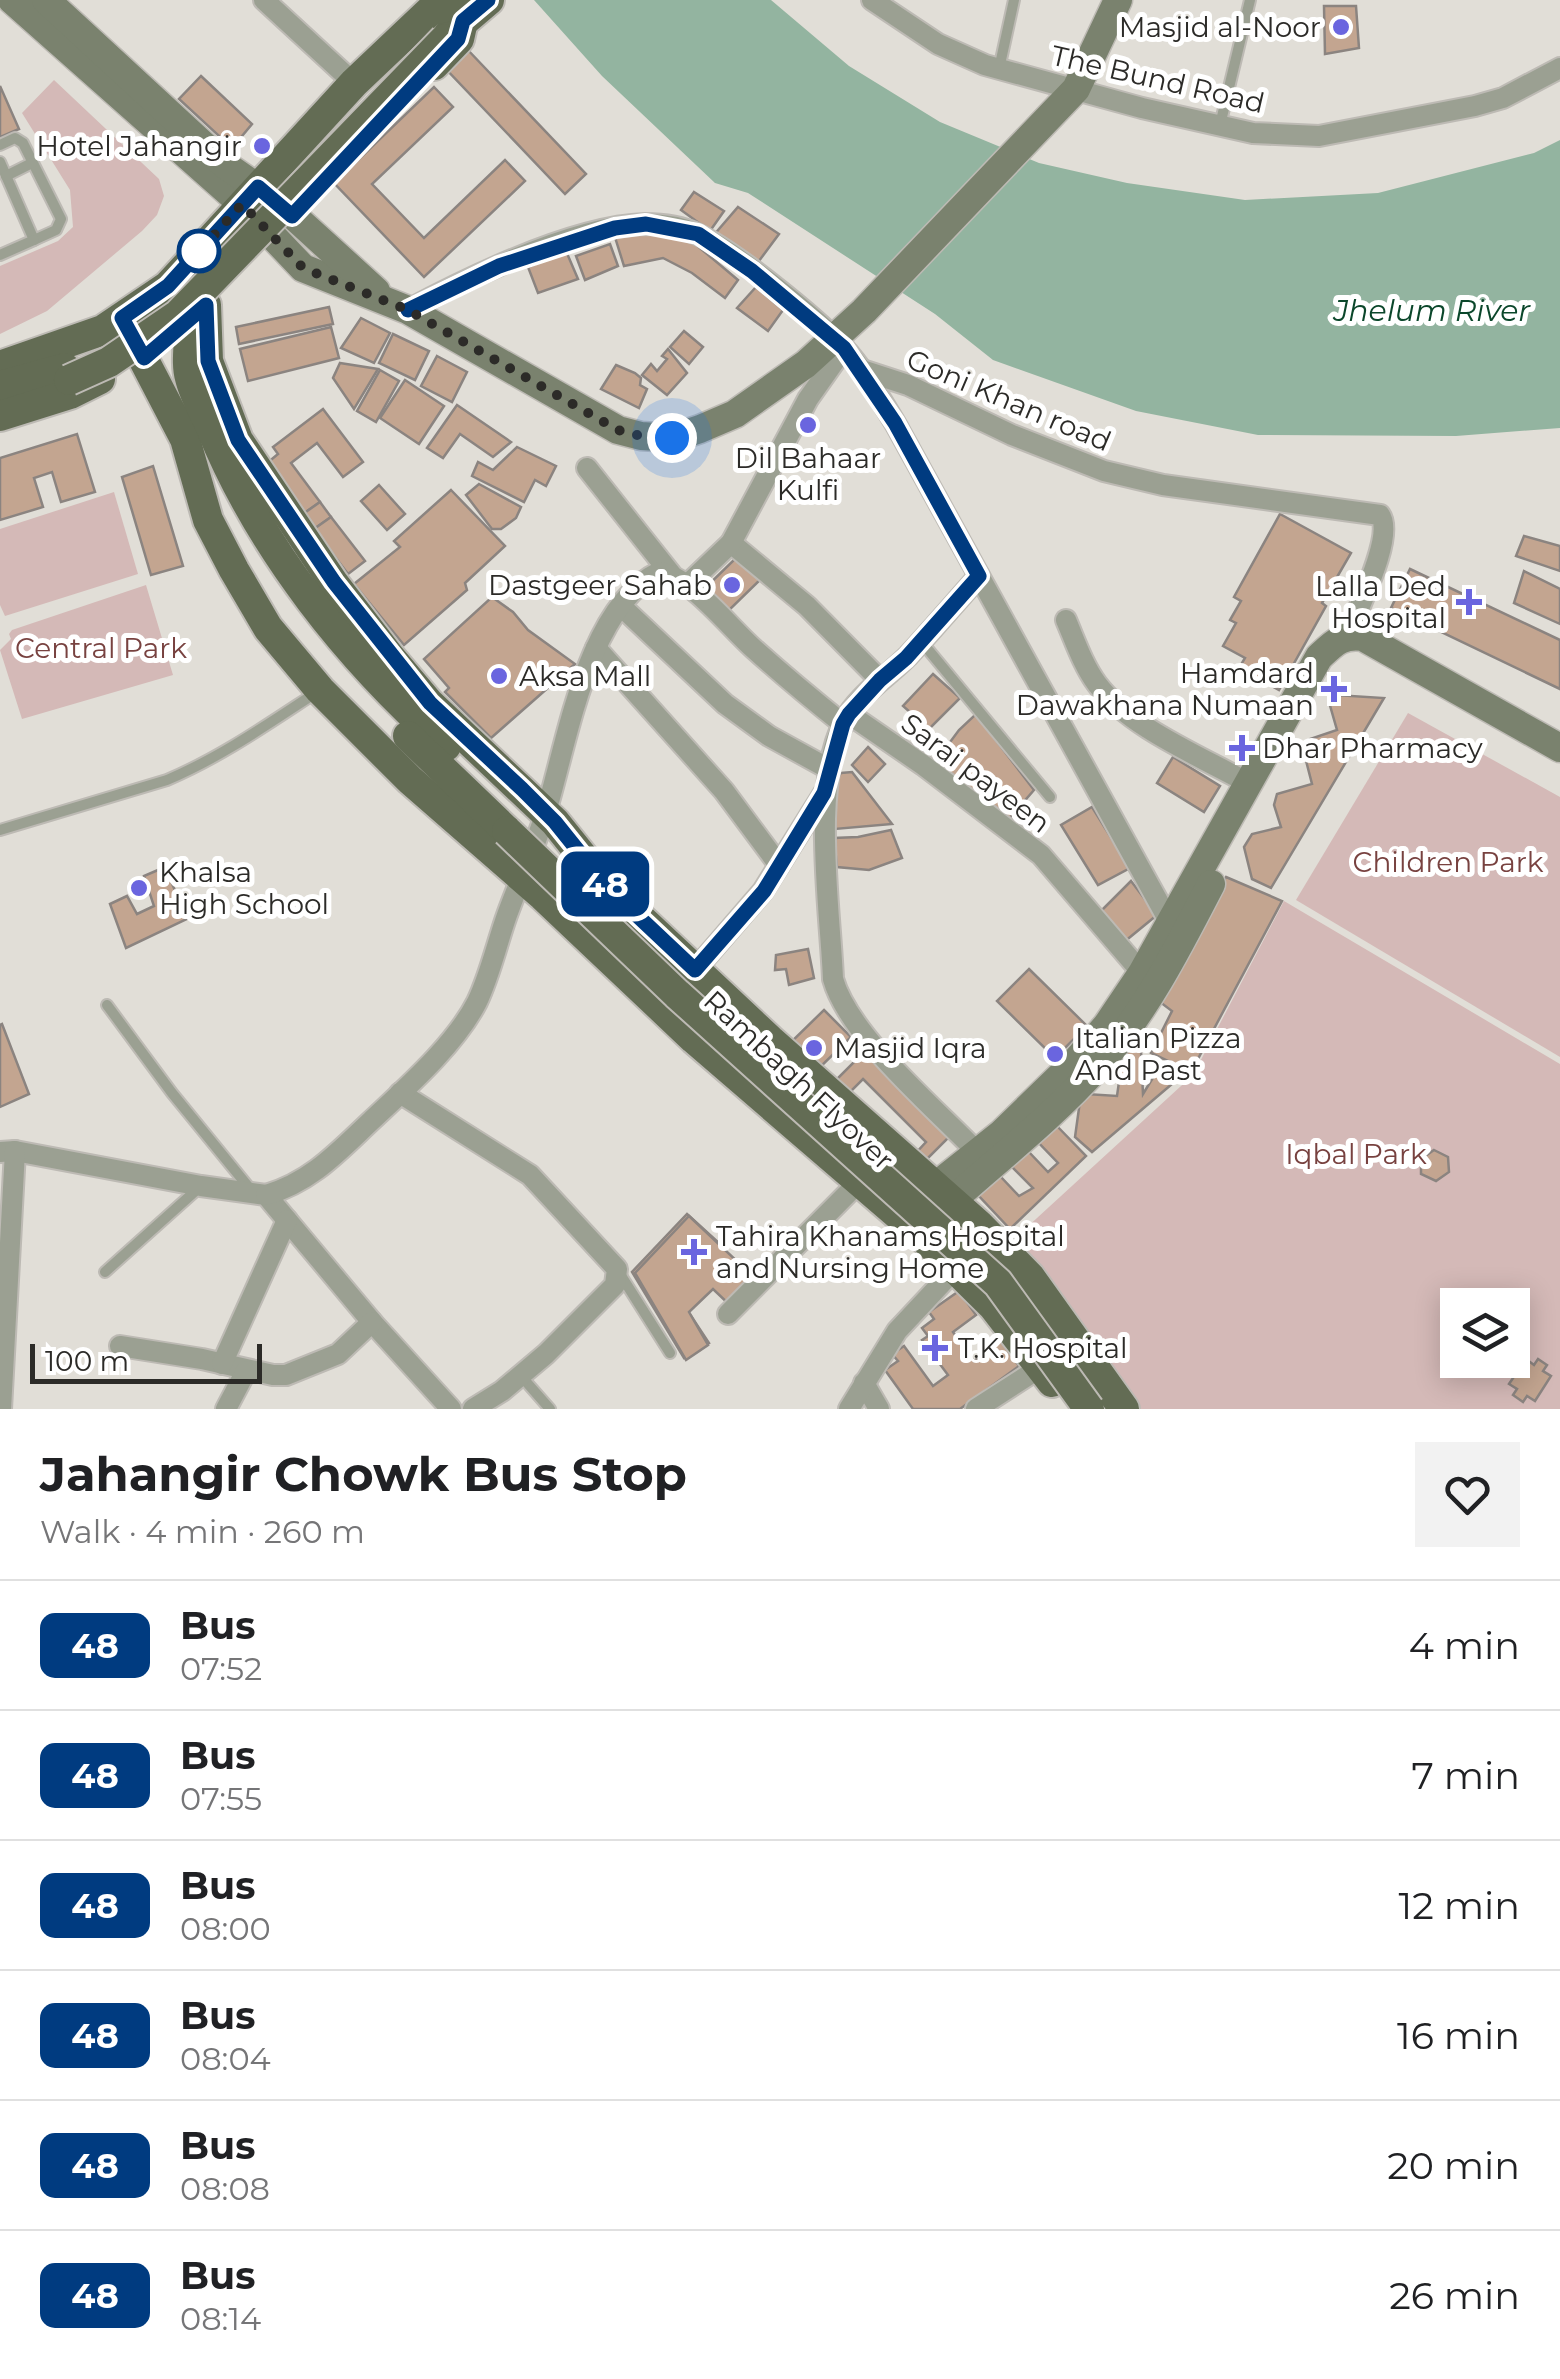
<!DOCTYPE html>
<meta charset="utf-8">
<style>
:root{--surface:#fff;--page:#f2f2f2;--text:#202124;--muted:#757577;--line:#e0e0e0}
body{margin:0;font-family:Montserrat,sans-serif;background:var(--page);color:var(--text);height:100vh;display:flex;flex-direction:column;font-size:38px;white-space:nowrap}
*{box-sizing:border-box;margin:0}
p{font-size:32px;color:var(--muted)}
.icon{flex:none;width:55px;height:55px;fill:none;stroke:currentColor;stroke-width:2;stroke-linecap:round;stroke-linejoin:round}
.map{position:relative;height:1409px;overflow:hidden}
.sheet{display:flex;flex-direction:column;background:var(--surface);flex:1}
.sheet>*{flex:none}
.badge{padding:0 20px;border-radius:15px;font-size:35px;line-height:65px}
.fabs{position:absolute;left:1440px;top:1288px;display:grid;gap:20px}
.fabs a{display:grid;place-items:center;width:90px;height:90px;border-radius:0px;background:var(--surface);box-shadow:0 5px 25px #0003;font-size:50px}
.scale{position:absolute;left:30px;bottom:25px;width:232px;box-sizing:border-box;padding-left:10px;border:5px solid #2c2b28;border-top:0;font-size:28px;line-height:35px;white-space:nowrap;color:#2c2b28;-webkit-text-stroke:8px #fff;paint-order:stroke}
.you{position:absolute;width:50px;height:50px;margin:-25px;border:8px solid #fff;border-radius:50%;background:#1a73e8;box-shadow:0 0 0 15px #1a73e833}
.map>.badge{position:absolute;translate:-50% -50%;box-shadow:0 0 0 5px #fff}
.round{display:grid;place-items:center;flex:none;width:105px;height:105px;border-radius:0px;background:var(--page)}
.headline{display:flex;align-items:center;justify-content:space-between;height:170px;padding:0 40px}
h1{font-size:48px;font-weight:700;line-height:75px}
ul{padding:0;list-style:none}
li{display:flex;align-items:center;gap:30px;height:130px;padding:0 40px;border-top:2px solid var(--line)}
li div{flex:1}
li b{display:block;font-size:38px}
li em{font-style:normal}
li .badge{min-width:110px;font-weight:700;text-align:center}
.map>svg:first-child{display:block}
.green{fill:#d4b9b7;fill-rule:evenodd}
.water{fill:#93b4a0}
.building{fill:#c3a590;stroke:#8b8480;stroke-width:2.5;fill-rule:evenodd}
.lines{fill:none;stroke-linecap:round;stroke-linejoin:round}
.lane-casing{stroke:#bdbab4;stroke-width:14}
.street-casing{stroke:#bdbab4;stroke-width:24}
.secondary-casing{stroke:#bdbab4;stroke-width:31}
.primary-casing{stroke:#bdbab4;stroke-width:34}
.lane{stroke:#9ba092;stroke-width:10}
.street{stroke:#9ba092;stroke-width:20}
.secondary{stroke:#7a826e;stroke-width:28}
.primary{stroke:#636c54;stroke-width:30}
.primary-bridge-casing{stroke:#bdbab4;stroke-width:34;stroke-linecap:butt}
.primary-bridge{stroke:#636c54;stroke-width:30}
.line-casing{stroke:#fff;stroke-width:22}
.line{stroke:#003b80;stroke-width:15}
.walk{stroke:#2c2b28;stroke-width:10;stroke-dasharray:0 18}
.poi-dot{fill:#6a65df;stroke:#fff;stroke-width:4}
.stop-dot{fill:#fff;stroke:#003b80;stroke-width:5}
.labels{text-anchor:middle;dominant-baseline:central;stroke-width:10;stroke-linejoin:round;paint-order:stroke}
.poi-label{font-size:28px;fill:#2c2b28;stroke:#fff;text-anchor:start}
.street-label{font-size:28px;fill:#2c2b28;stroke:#fff}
.park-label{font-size:28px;fill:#784240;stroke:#fff}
.water-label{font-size:30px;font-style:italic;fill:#0b472b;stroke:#fff}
</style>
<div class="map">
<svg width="1560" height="1409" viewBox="0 0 1560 1409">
<rect width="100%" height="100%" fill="#e1ded7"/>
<g class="green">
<path d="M54,80L159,179L164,196L157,215L142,231L47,311L0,334V266L58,241L73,227L70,190L22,113Z"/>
<path d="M114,492L138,574L5,616L0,605V529Z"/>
<path d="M146,585L173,675L22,719L0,650L11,639L9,634L12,630Z"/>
<path d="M1408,713L1560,797V1057L1296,900Z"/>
<path d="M1284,901L1560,1064V1409H1131L1014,1239L1193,1075ZM1458,1305H1512V1360H1458Z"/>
</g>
<path class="water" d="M534,0H771L849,66L940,122L1039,163L1127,183L1245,200L1378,193L1534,153L1560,140V428L1456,436L1258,435L1136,411L993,360L935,314L748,193L715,183L602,76Z"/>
<g class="building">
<path d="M1324,6H1356L1359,48L1325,54Z"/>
<path d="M466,48L586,174L565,194L445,68Z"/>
<path d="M201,76L252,124L232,148L179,99Z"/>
<path d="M0,86L19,129L0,137Z"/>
<path d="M434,87L453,107L372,184L424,238L505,160L525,181L424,277L334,183Z"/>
<path d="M694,192L724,211L710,231L681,210Z"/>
<path d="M738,207L779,234L756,265L713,236Z"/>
<path d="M643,233L670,235L694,243L738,280L725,298L692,273L663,258L624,266L614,234Z"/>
<path d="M610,244L618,266L585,280L576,256Z"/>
<path d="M566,251L578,279L538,293L528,267Z"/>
<path d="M756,287L783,310L768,331L737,308Z"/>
<path d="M329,307L333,324L239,344L236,327Z"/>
<path d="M361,318L390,333L374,363L341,348Z"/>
<path d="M331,327L339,358L248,381L240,349Z"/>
<path d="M684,331L703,347L689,364L670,347Z"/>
<path d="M393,334L429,351L415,380L379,363Z"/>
<path d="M668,349L687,373L667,395L642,375L651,364L657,371L667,359L662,356Z"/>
<path d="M437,356L467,372L452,402L421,386Z"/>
<path d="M340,363L378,369L354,409L333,378Z"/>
<path d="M616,365L635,373L641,378L640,385L647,389L639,408L601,389Z"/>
<path d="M380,370L399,381L376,422L357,411Z"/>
<path d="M405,380L444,406L419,444L380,418Z"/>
<path d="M457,405L511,442L493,457L460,434L443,458L427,448Z"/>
<path d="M323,409L363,462L343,477L317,443L291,463L320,502L303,514L266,464L278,454L273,447Z"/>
<path d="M77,434L95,492L61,502L52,472L34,478L43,507L0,520V458Z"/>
<path d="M517,447L556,466L546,486L535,480L524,502L472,476L478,462L493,470Z"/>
<path d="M153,466L183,566L151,575L122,477Z"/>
<path d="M479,484L521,507L516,518L501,529H492L466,495Z"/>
<path d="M379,485L405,514L387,530L361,501Z"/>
<path d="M451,490L505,546L465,583L467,590L404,645L354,584L400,547L394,541Z"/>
<path d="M320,502L331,517L314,529L303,514Z"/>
<path d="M1280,514L1351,553L1322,603L1326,606L1279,690L1239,668L1245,658L1223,646L1236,623L1230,620L1241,601L1234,597Z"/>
<path d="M331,517L365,561L348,574L314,529Z"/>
<path d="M1524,536L1560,546V571L1516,556Z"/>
<path d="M740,554L763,577L723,616L700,593Z"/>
<path d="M1410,569L1560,640V689L1391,608Z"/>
<path d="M1524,571L1560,589V624L1514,603Z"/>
<path d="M492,597L513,612L528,630L575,664L491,738L445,692L449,688L424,659Z"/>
<path d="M933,674L960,698L929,729L903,706Z"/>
<path d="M1335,695L1384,698L1271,888L1252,879L1244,847L1252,834L1281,827L1274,805L1277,794L1312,784L1303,749L1310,739L1337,730L1329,702Z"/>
<path d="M976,714L1034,790L1008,820L936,761L959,730Z"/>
<path d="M868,747L885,764L868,782L852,765Z"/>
<path d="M1173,757L1220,786L1204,812L1157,783Z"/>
<path d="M852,772L892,824L835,829L833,784L841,773Z"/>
<path d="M1092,807L1130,868L1098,885L1061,825Z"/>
<path d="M891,830L902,858L869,870L837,867L834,838L858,837Z"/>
<path d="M165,867L187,919L126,948L110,904L127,896L137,914L154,906L144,876Z"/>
<path d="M1226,877L1282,901L1191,1072L1151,1053L1172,1011L1160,1002Z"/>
<path d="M1131,881L1157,915L1124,942L1095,917Z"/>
<path d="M808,949L814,978L789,985L786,969L775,970L776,955Z"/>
<path d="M1029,969L1087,1026L1055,1058L997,1001Z"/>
<path d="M824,1010L851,1037L812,1075L785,1048Z"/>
<path d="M2,1024L29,1094L0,1107V1025Z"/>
<path d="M866,1050L951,1135L907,1179L822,1094ZM863,1079L926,1142L913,1156L850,1092Z"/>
<path d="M1125,1051H1141L1143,1094L1157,1071L1172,1084L1092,1152L1075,1137L1080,1101L1086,1094L1117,1096L1121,1068L1127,1059Z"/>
<path d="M1054,1123L1086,1156L1010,1229L978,1195L999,1175L1019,1196L1033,1188L1011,1166L1027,1150L1048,1172L1058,1163L1036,1140Z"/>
<path d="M1434,1150L1448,1157L1449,1172L1436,1181L1421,1174V1159Z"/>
<path d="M687,1214L719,1243L674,1290L709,1343L684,1358L632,1272Z"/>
<path d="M689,1216L760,1283L734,1309L713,1289L689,1312L708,1345L686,1360L635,1273Z"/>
<path d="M959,1291L976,1315L953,1332L974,1361L1001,1341L1019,1366L960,1409H913L885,1370L898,1361L892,1354L904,1346L933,1386L948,1375L922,1340L928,1336L922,1328L934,1319L929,1312Z"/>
<path d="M1526,1359L1534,1365L1538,1359L1547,1365L1543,1371L1551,1376L1535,1401L1527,1396L1523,1402L1513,1395L1517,1389L1509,1384Z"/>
</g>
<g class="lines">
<defs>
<g id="lane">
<path d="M999,69L1014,0"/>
<path d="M1220,125L1250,0"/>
<path d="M0,145L15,138L23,143L61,219L56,230L34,240L0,162"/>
<path d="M6,176L32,163"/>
<path d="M0,255L34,240"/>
<path d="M921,641L1050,797"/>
<path d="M0,830L167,780C221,757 268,724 317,692"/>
<path d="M107,1005L172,1093L251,1190"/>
<path d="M105,1272L201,1186"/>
<path d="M620,1274L670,1353"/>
<path d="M521,1376L550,1409"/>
</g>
<g id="street">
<path d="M264,0L354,83"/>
<path d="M872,0L938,44L985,65L1142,108L1253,133L1319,136L1475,106L1503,98L1560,68"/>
<path d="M408,310C470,277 575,226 645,224C661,224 682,227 697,234C734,251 815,317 843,347C864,370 879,397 895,423L1169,921"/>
<path d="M862,370L908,385L1012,435L1104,471L1163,485L1380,515C1395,536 1357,610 1348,635"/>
<path d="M587,468L671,574"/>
<path d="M731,543L807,606L880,680"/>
<path d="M687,585L731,543L808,399L844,348"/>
<path d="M622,607L725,704L769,736L829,769"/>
<path d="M1066,620C1075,641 1083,665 1097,684C1130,728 1200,756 1248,783"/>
<path d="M596,648L724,791L779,865"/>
<path d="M849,714L923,765L1041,855L1142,973"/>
<path d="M695,970L763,891L824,793"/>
<path d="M400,1093L530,1175L617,1269L615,1285L546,1354L502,1391L473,1409"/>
<path d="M0,1152L15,1151L201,1186L266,1195L372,1322L451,1409"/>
<path d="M978,1153C935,1108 849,1036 833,979C830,906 811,786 844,722C858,695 887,677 908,656C932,630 955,603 979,576"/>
<path d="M266,1195C311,1182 338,1152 371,1121C406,1088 455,1045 477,1002C490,975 497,943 507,915C519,882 534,849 545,815C567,745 586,608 659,572C691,577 729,627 754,649C783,675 813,700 843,724"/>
<path d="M728,1314L858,1183"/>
<path d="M120,1346L202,1359L273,1375H286L338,1354L372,1322"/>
<path d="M222,1364L287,1220"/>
<path d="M864,1383L879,1409"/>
<path d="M1,1409L15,1151"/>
<path d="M226,1409L246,1371"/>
<path d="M849,1409L897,1331L955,1269"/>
<path d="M976,1409L1041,1367"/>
</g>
<g id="secondary">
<path d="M12,0L242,204L303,268L408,310L618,430L641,436L673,438L700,429L735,414L806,364L864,311L1076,89L1118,0"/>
<path d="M46,0L225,165L277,201L376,291"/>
<path d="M918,1200L1001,1134L1076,1061L1107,1025L1142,973L1319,657C1334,643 1342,634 1363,637L1560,748"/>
<path d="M935,1216C989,1166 1049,1121 1098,1066C1146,1011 1178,948 1211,884"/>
</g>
<g id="primary">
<path d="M449,34L489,0"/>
<path d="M434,65L459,39L463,21"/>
<path d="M206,305L208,361L238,440L333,582L391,658L429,703L555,822L608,888L770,1040L979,1225L1030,1277L1124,1409"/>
<path d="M122,318L185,439L208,520L234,570L268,628L320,690L410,780L543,896L694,1039L918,1232L993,1306L1052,1382"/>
<path d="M189,332C189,347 186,365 190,378C194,395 204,412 211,428C261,550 348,659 446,746"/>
<path d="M0,366L103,330L168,286L354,83L430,11L454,5"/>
<path d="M0,386L65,368"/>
<path d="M0,416L70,394L100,379"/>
<path d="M408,736L507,831"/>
</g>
</defs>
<use href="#lane" class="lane-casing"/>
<use href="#street" class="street-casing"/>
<use href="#secondary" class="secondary-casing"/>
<use href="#primary" class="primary-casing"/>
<use href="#lane" class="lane"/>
<use href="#street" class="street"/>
<use href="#secondary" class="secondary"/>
<use href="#primary" class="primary"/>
<defs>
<g id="primary-bridge">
<path d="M69,380L109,362L178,315L445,39"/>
<path d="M507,831L677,994L998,1283L1089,1409"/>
</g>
</defs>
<use href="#primary-bridge" class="primary-bridge-casing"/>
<use href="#primary-bridge" class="primary-bridge"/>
</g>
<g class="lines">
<defs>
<path id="line" d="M408,310L499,266L615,228L646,224L698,234L752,271L844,348L895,423L979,576L906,658L880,680L849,714L843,724L824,793L764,891L695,970L608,888L555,822L522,789L430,703L334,582L238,440L208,361L206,305L144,358L122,318L168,286L258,187L292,216L458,39L463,21L488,0"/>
</defs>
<use href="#line" class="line-casing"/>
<use href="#line" class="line"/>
<path class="walk" d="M199,251L189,263L242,204L303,268L408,310L618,430L641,436L672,438"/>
</g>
<g class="poi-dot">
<circle cx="1341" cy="27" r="10"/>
<circle cx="262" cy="146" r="10"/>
<circle cx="808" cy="425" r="10"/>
<circle cx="732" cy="585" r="10"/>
<path d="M1464 587h10v10h10v10h-10v10h-10v-10h-10v-10h10z"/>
<circle cx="499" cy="676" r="10"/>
<path d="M1329 674h10v10h10v10h-10v10h-10v-10h-10v-10h10z"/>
<path d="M1237 733h10v10h10v10h-10v10h-10v-10h-10v-10h10z"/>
<circle cx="139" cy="888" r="10"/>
<circle cx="814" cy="1048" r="10"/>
<circle cx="1055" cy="1054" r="10"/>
<path d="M689 1237h10v10h10v10h-10v10h-10v-10h-10v-10h10z"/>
<path d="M930 1333h10v10h10v10h-10v10h-10v-10h-10v-10h10z"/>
</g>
<circle class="stop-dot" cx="199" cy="251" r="20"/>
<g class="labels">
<g class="poi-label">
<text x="1321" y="27" text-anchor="end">Masjid al-Noor</text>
<text x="242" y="146" text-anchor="end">Hotel Jahangir</text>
<text x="808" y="458" text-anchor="middle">Dil Bahaar<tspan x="808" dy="32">Kulfi</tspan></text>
<text x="712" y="585" text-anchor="end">Dastgeer Sahab</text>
<text x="1446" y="586" text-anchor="end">Lalla Ded<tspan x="1446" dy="32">Hospital</tspan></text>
<text x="1314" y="673" text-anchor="end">Hamdard<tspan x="1314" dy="32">Dawakhana Numaan</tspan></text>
<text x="519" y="676">Aksa Mall</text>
<text x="1262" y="748">Dhar Pharmacy</text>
<text x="159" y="872">Khalsa<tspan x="159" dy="32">High School</tspan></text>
<text x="1075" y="1038">Italian Pizza<tspan x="1075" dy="32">And Past</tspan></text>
<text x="834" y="1048">Masjid Iqra</text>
<text x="716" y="1236">Tahira Khanams Hospital<tspan x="716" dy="32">and Nursing Home</tspan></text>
<text x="958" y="1348">T.K. Hospital</text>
</g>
<g class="street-label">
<text transform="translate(1158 79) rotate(13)">The Bund Road</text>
<text transform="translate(1009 400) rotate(23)">Goni Khan road</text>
<text transform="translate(976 773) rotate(37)">Sarai payeen</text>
<text transform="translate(799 1080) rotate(43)">Rambagh Flyover</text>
</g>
<g class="park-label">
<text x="101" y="648">Central Park</text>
<text x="1448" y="862">Children Park</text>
<text x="1356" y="1154">Iqbal Park</text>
</g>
<g class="water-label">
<text x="1432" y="310">Jhelum River</text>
</g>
</g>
</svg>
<div class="fabs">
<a><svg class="icon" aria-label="layers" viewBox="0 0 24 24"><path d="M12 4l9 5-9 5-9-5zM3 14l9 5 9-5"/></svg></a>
</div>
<div class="scale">100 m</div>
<div class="you" style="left:672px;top:438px"></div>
<b class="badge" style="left:605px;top:884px;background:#003b80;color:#fff">48</b>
</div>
<section class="sheet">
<div class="headline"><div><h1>Jahangir Chowk Bus Stop</h1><p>Walk · 4 min · 260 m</p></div><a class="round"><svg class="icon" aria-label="heart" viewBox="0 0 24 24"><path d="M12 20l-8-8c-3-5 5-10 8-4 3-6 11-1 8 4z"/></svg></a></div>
<ul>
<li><span class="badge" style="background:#003b80;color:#fff">48</span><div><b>Bus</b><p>07:52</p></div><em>4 min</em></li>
<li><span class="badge" style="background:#003b80;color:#fff">48</span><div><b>Bus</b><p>07:55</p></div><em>7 min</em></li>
<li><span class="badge" style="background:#003b80;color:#fff">48</span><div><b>Bus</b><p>08:00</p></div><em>12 min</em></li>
<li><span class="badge" style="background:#003b80;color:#fff">48</span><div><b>Bus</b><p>08:04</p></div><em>16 min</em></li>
<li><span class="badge" style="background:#003b80;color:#fff">48</span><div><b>Bus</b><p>08:08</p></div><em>20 min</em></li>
<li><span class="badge" style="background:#003b80;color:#fff">48</span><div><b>Bus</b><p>08:14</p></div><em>26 min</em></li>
</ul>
</section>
